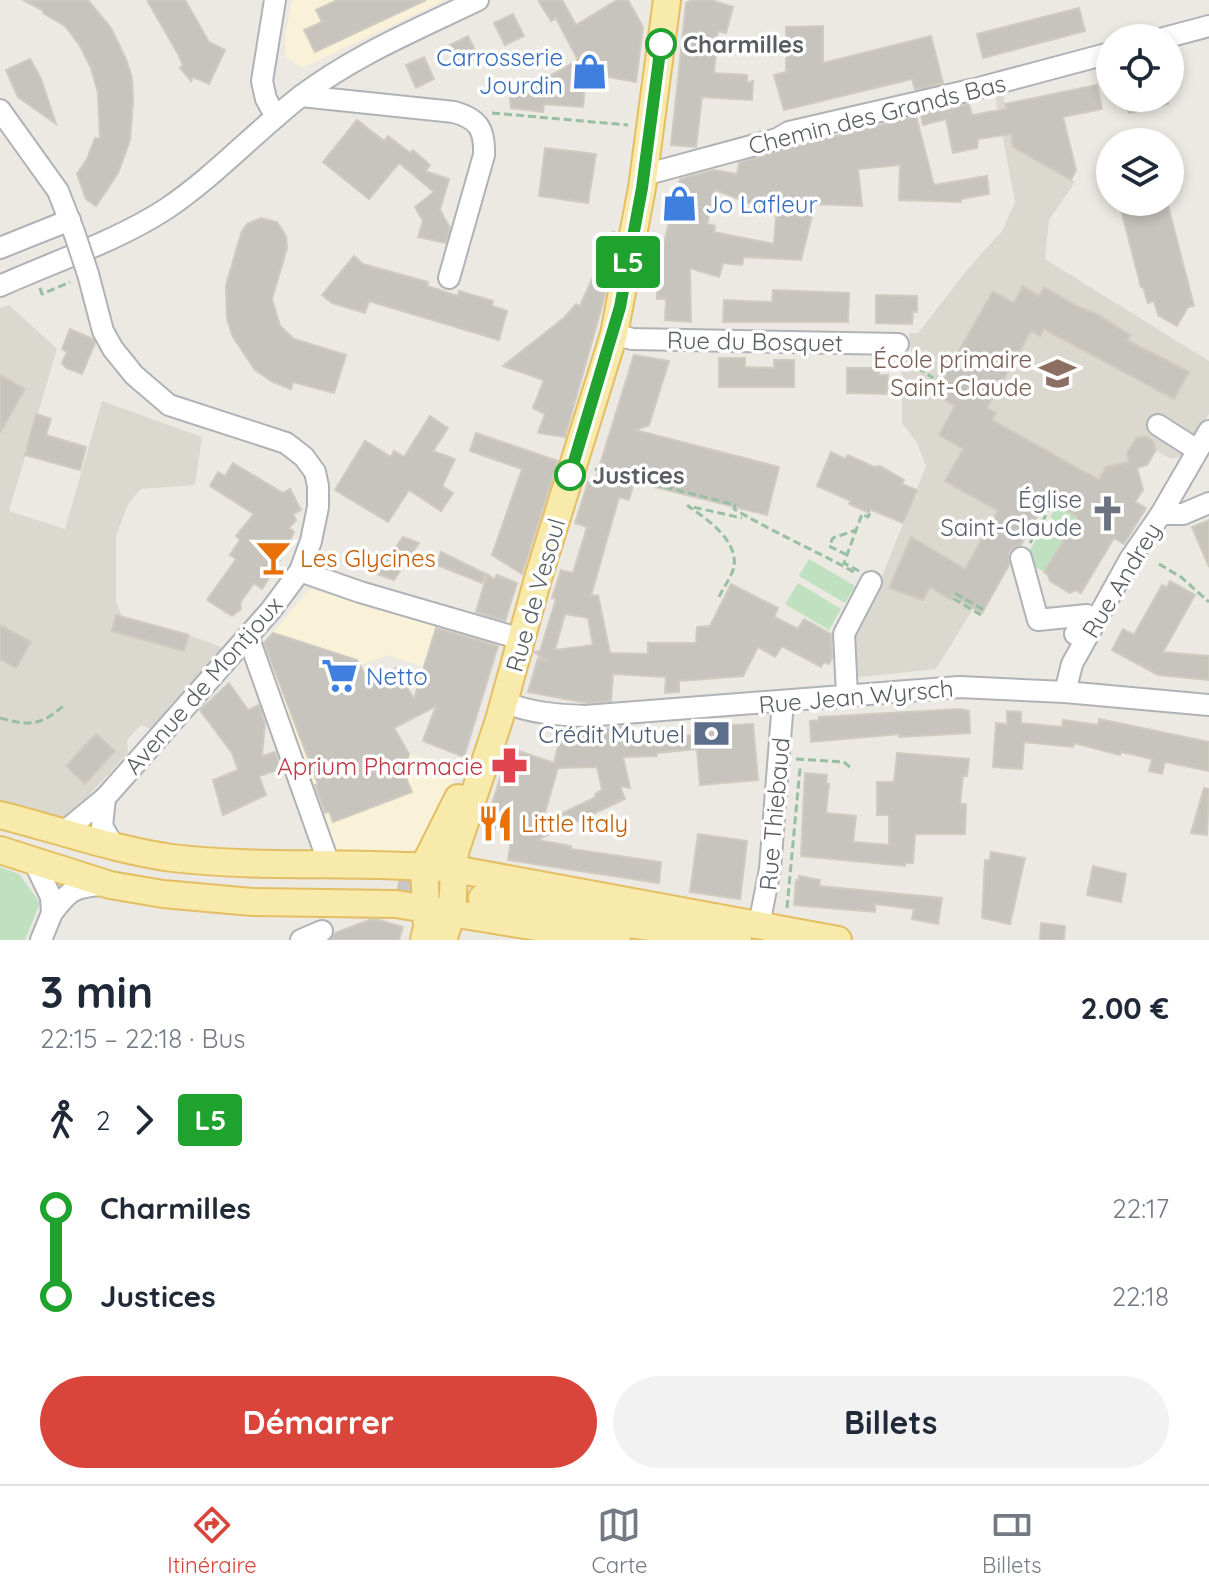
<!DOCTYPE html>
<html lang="fr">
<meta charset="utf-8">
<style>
:root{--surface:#fff;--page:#f2f2f3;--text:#1f2937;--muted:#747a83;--line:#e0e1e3;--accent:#d9453a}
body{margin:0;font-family:Quicksand,sans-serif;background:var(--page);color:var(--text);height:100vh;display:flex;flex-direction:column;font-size:30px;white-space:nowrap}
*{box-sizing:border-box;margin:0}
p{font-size:26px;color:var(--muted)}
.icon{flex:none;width:44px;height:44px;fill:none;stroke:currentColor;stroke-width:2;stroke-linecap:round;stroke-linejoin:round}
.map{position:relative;height:940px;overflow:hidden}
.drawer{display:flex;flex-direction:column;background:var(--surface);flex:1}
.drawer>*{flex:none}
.badge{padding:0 16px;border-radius:6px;font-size:28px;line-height:52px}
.buttons{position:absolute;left:1096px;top:24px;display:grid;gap:16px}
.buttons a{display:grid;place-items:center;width:88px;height:88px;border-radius:50%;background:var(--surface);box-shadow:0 4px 12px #0003;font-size:40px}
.map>.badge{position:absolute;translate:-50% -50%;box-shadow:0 0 0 4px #fff}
.legs{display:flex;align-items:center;gap:12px;height:88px;padding:0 40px;font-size:26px}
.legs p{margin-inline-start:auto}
.overview{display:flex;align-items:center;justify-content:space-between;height:136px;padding:0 40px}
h1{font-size:44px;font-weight:700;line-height:60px}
.primary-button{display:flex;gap:16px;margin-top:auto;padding:16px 40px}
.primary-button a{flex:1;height:92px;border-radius:48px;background:var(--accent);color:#fff;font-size:32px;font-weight:700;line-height:92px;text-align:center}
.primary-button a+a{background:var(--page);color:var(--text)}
ul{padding:0 40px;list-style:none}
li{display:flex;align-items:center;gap:28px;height:88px;font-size:30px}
li i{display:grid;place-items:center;width:12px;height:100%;margin:0 10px;background:currentColor}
li i::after{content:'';width:20px;height:20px;margin:-10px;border:6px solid;border-radius:50%;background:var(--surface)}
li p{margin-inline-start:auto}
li:first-child i{background:linear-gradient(#0000 50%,currentColor 0)}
li:last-child i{background:linear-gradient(currentColor 50%,#0000 0)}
.tabs{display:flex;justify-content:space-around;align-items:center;height:112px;border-top:2px solid var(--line);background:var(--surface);font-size:22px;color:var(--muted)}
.tabs a{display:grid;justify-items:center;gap:4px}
.tabs .selected{color:var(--accent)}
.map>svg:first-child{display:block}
.commercial{fill:#faf2d8}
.education{fill:#dbd8d0}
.green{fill:#c0e1c0}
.building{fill:#c7c4be;stroke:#cfcbc1;stroke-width:2;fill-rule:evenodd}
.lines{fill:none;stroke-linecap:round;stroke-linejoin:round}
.major-tunnel{stroke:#c7c6c2;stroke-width:26;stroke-dasharray:26 13;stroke-linecap:butt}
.minor-casing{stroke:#afb2b6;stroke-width:24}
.major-casing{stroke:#e4be62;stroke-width:30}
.path{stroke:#98bfa3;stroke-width:3;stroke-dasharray:8 4;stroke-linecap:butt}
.minor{stroke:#fff;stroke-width:20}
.major{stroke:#f7eaab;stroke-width:26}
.minor-bridge-casing{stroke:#afb2b6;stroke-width:24;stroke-linecap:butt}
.minor-bridge{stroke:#fff;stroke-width:20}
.line-1-casing{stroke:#fff;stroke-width:18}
.line-1{stroke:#1fa22e;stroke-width:12}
.stop-1-dot{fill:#fff;stroke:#1fa22e;stroke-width:4}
.labels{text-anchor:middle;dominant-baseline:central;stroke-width:7;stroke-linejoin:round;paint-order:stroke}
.stop-label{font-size:24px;font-weight:bold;fill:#5a5d61;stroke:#fff;text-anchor:start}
.shop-label{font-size:24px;fill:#366cbe;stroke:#fff;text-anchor:start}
.street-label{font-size:24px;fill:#5a5d61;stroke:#fff}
.education-label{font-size:24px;fill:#785e54;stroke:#fff;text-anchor:end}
.worship-label{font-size:24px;fill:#5b616d;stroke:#fff;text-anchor:end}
.food-label{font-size:24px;fill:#c56008;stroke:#fff;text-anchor:start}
.service-label{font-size:24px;fill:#4e5e75;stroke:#fff;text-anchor:end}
.health-label{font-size:24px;fill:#be3a42;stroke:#fff;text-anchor:end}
</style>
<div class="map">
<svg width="1209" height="940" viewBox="0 0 1209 940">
<rect width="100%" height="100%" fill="#ebe9e2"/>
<g class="commercial">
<path d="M292,0H445L302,68L286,57L285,36Z"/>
<path d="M310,589L437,627L452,645L424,667L389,655L360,665L409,754L460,767L428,835L419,847L405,854L322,852L250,659Z"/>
</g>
<g class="education">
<path d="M1003,93L1013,147L1075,182L1049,220L1045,259L1209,361V414L1185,455L1171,459L1156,450L1153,441L1144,436L1136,438L1127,453L1131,462L1129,466L1123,463L1106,467L1099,480L1088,474L1066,510L1043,494L980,605L976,604L936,669L851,678L852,636L873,599L926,466L917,443L902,423V358H912L909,333H918L967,270L1002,231L1015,202L995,96Z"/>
<path d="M9,305L57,349L9,511L65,529L102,401L202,437L195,485L141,489L128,504L116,536V601L122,617L189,635L223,648L151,729L141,725L127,740L128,753L64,822L0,801V308Z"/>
</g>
<g class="green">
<path d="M1058,503L1078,517L1044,572L1024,560L1045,525L1050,527L1055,521L1050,517Z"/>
<path d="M809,559L855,586L845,603L799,576Z"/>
<path d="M798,583L841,609L829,630L785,604Z"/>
<path d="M0,867L19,874L40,903L25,940H0Z"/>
</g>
<g class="building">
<path d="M23,0H88L111,28L126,59L132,78L133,101L130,140L118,173L96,206L86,199L77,174L87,159L95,138L100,139L98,93L91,68L80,46L65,26L43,13L44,11Z"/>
<path d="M147,0H185L209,42L225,50L209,84L193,77L191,81L180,68L183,65L178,54Z"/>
<path d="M337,0H426L315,52L304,30L322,22L316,10Z"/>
<path d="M538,0H562L576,25L617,0H628L643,27L636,82L593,74L592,77L586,76L583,107L544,104L543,112L511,108L510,98L578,60L556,18L551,21Z"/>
<path d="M692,0H711L733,7L726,33L718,31L714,73L747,75V83L753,81L752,100L702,97L696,147L671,145L686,3Z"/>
<path d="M1079,8L1085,31L983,58L977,34Z"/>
<path d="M513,14L524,36L505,45L494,23Z"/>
<path d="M823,26V63L931,36L943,83L915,90L912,79L784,110L774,75L786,72V27Z"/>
<path d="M468,36L479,58L460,67L450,45Z"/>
<path d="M424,57L434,79L416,88L406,65Z"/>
<path d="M30,59L41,79L56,124L18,97L6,70Z"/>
<path d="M1097,85L1102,109L1063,117L1076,170L1071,180L1013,147L1011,134L978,139L977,148L953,153L946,119L923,125L921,115L969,104L972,115L1006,109L1005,104Z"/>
<path d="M1125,98H1167L1168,104L1129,113Z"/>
<path d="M916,116L934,185L987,176L989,194L961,199V202L899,200L900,165L858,169L862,206L815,204L801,260L744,257L742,265L723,263L719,277L690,268L691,322L665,320L666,299H657V270L680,179L714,170L737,174L739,163L788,148ZM715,190L770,211L769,214L776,216L774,244L714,232L715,226L707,224Z"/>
<path d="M357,120L384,141L388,136L410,153L413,150L430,165L425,171L449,179L440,210L450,228L446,243L418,237L423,221L415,207L434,192L399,163L369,199L323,162Z"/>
<path d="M545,148L596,154L588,203L539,196Z"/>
<path d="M1119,202H1167L1194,306L1188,307L1177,326L1158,315L1154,301L1148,303L1143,287H1141Z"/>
<path d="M261,218L277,222L286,236L287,248L272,299L280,326L294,339L346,355L334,393L293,382L291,389L273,382L255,370L233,337L227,319L226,285L242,231L247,224Z"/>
<path d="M613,232L617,233L604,299L565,437L538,433L545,414L533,408L544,380L503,366L564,318L576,304L580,306Z"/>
<path d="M354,256L363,264L428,282L427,286L458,296L459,291L493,301L492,306L507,311L499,340L369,301L365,313L332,303L322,295Z"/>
<path d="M1023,286L1039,296L1044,287L1079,307L1097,314L1130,335L1127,340L1189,372L1174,399L1044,329L1040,336L1031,331L987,408L996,413L992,420L1099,480L1106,467L1129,462L1127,453L1136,438L1145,436L1153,441L1156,450L1147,465L1137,468L1143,490L1135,502L1146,508L1124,544L1114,538L1081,593L1075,590L1070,593L1050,581L1048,575L1044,572L1078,517L1048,498L1021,545L1011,549L1008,555L1009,565L982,613L953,596L951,600L930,587L923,600L889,588L911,537L965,569L998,511L945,481L963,449L939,435L955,406L934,394L993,291L1014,303Z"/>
<path d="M773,290L849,293L848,322H723L724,300L772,302Z"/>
<path d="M876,295L917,296V312H913L912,324L876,323Z"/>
<path d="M70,329L93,339L95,343L82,374L66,368L62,363L67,352L62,349Z"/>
<path d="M634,355L669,361L649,425L635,430L779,467L767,515L634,482L629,500L619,497L591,596L598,595L610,653L648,654V643H696L697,627L710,626L731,584L778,608L774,617L798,629L804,619L831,634L832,658L829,664L824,662L821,667L782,646L775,657L758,647L743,676L679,681V692L665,693L666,677L613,674L611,701L587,703L528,692L538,658L547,661L534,652L540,651L556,599L552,598L561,570L573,573L587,527L575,523L588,482L594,484ZM565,614L588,618L593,645L555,650Z"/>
<path d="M719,358H745V367L774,368V360H794V387H719Z"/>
<path d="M847,368H879V375H888L887,394L847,393Z"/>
<path d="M0,375L25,389L0,433Z"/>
<path d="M36,414L51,419L46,435L86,447L80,470L25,455Z"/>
<path d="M430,416L448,428L433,451L455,459L442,486L453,493L441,511L409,490L388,522L335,490L365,441L391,457L394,451L404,457Z"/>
<path d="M476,433L558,461L522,574L492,555L522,469L470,451Z"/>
<path d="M831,452L845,459L848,455L874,467L880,466L904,480L902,484L917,490L903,523L869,509L867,512L849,504L851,501L817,486Z"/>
<path d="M233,463L283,493L290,489L301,510L293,514L296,520L289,528L294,532L284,554L262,589L254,583L240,603L241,609L232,616L207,600L236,559L230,555L240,540L236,536L254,514L210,486L218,472L225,476Z"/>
<path d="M1209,520V567L1192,527Z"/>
<path d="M403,537L419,543L394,580L377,574Z"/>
<path d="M441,552L486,574L482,583L437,565Z"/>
<path d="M487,574L494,579L497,575L517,583L505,621L476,612Z"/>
<path d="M1170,581L1195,595L1163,652L1209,656V680L1158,675L1112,650L1123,629L1134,635L1162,585L1167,587Z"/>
<path d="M116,615L189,635L184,651L112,631Z"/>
<path d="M0,625L31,642L16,668L0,659Z"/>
<path d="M436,628L498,646L464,757L423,741L436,706L394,728L409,754L404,773L412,792L333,822L329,811L325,813L315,785L318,784L264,643L273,633L357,660L370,683L396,668L414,699Z"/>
<path d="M229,683L248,710L259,705L265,724L262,756L275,752L281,769L259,776L266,795L223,815L213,780L238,770L232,753L200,710Z"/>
<path d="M960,709L969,711L970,733L899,737L900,734L811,742L810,721L819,720V717Z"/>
<path d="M1007,711L1021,712V723L1062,727L1063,720L1098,725L1099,719L1209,742V771L1165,762L1162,774L1149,771L1152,759L1121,752L1120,755L1074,743L1073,747L1024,742L1022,769L993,767L996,723L1007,724Z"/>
<path d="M753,724L758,780L700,785L697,749L657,753V756L623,757L630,788L620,786L625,799L537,840L571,846V849L661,862L659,883L508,860L512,834L485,825L510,748L554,763L562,728L590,731L624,726L625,736L656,734V737L696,735V727ZM597,767L602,790L595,794L596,797L542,823L558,768Z"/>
<path d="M96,734L115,751L85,784L66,766Z"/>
<path d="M897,753L969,759L967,776H963L960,804H966L965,834H915L913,863H905V866L801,856L805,773L827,775L826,784H829L826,813L856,816L853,842L889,845V815H877V782H894Z"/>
<path d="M1204,788L1209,789L1207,835L1191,833Z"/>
<path d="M698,834L747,841L740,899L690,892Z"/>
<path d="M991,852L1025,858L1010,924L982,918L985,860L989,861Z"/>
<path d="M1093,866L1126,874L1121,902L1087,895Z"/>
<path d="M799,876L820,880L819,886L942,898L938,924L912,919L914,909L875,904V912L794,905L796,880H799Z"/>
<path d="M369,920H379L403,927L399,940H331L335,933Z"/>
<path d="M1041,923L1065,926L1064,940H1040Z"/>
</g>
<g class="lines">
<path class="major-tunnel" d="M398,883L482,898"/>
<defs>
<g id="minor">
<path d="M275,0L262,81L266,99L276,117"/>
<path d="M1164,38L1209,26"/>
<path d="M301,96L454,112C479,119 485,130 484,155L449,278"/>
<path d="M0,110L58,191L74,232"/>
<path d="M644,175L777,139L789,132L975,89L1110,53"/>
<path d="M0,248L70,220"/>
<path d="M88,274L103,331L113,349L134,375L169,405L286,443L304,457L315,472L318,486V507L311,541L300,571L271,610L105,798"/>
<path d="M0,286C55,261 115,242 166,209C215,176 255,132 301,96C355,55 418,29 478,0"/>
<path d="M614,334L632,339L898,344"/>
<path d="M1158,425L1197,450"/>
<path d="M1161,514H1183L1209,503"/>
<path d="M1021,558L1038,620L1087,615L1075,634"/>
<path d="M300,571L360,592L521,639"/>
<path d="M248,636L329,864"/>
<path d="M1065,692L1072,664L1130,559L1161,514L1209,431"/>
<path d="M847,694L844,634L871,582"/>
<path d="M504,702C530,713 558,715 585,716L959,687L1065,692L1209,705"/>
<path d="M65,831L105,798L102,826L114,847"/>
<path d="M34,862L51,897L52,913C69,891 73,887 101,885"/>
<path d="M759,925L770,869L783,701"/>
<path d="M41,940L52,913"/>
<path d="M301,940L322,931"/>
</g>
<g id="major">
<path d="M0,815C57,829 114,850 172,858C266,869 360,860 454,869L838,940"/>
<path d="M0,850L110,885L163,894L252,902L396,904L617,940"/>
<path d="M482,898L601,920L738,940"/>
<path d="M424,940L427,927L424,866L458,798"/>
<path d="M443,940L452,913L455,852L499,720L539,575L614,334L642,188L667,0"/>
</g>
</defs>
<use href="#minor" class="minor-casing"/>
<use href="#major" class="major-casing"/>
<g class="path">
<path d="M492,113L628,125"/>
<path d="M40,288L42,294L70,282"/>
<path d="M908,361L933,378"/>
<path d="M595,469L735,505L734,509C773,532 814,550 854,572"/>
<path d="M1030,543L1054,501"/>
<path d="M847,555L829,546L833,538L856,530"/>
<path d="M1159,564L1181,577L1209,602"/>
<path d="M859,571L844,563L862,514L868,517L871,511H868"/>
<path d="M719,597C723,588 732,576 734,567C738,540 707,519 688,506L742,518"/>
<path d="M981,615L954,599L956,594L984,610"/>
<path d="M0,718C28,726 41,726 63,706"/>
<path d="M796,759L844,762L853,770"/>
<path d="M787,908L800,768"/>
</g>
<use href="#minor" class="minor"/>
<use href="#major" class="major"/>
<defs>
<path id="minor-bridge" d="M74,232L88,274"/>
</defs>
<use href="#minor-bridge" class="minor-bridge-casing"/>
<use href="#minor-bridge" class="minor-bridge"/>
</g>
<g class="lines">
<defs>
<path id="line-1" d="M570,475L620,307L642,188L661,44"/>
</defs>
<use href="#line-1" class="line-1-casing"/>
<use href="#line-1" class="line-1"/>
</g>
<defs>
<symbol id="shop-bare" viewBox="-9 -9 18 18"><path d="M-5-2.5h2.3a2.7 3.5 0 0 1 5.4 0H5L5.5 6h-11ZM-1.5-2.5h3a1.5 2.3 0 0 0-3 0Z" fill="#3f7fe0" stroke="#fff" stroke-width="2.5" paint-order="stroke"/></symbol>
<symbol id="school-bare" viewBox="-9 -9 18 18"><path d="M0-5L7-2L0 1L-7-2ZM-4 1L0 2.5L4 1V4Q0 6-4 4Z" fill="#8d6e63" stroke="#fff" stroke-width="2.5" paint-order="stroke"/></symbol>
<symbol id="church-bare" viewBox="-9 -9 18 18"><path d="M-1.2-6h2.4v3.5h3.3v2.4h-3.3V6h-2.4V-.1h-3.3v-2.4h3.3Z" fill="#6b7280" stroke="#fff" stroke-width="2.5" paint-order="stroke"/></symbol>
<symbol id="bar-bare" viewBox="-9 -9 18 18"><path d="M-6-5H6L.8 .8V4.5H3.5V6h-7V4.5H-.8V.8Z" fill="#e8710a" stroke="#fff" stroke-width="2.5" paint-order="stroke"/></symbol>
<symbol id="supermarket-bare" viewBox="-9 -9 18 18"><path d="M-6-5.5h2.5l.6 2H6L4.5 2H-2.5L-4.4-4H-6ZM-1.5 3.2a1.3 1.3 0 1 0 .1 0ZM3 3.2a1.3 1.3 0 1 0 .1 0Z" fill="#3f7fe0" stroke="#fff" stroke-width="2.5" paint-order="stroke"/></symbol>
<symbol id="bank-bare" viewBox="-9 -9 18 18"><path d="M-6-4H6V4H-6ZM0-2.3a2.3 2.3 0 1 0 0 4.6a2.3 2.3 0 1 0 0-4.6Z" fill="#5c6f8a" stroke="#fff" stroke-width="2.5" paint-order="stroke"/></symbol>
<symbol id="pharmacy-bare" viewBox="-9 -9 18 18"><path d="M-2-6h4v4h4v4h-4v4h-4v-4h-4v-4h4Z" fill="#e0444e" stroke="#fff" stroke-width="2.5" paint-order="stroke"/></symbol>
<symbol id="restaurant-bare" viewBox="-9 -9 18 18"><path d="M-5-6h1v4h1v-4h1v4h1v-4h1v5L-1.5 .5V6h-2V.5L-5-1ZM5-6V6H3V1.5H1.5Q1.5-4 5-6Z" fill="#e8710a" stroke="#fff" stroke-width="2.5" paint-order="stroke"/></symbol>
</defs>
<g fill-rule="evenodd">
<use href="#shop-bare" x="564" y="46" width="51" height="51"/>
<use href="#shop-bare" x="654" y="178" width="51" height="51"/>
<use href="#school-bare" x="1032" y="348" width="51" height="51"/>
<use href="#church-bare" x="1082" y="488" width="51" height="51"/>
<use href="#bar-bare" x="248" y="532" width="51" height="51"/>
<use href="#supermarket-bare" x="314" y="650" width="51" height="51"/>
<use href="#bank-bare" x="686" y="708" width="51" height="51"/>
<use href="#pharmacy-bare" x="484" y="740" width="51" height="51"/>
<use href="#restaurant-bare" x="470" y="798" width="51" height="51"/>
</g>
<g class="stop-1-dot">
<circle cx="661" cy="44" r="14"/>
<circle cx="570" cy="475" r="14"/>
</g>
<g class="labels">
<g class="stop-label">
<text x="683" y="44">Charmilles</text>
<text x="592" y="475">Justices</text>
</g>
<g class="shop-label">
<text x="563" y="57" text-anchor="end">Carrosserie<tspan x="563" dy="28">Jourdin</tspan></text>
<text x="705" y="204">Jo Lafleur</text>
<text x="366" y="676">Netto</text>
</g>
<g class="street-label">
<text transform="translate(877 114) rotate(-14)">Chemin des Grands Bas</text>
<text transform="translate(755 341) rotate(1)">Rue du Bosquet</text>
<text transform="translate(1121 580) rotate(-59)">Rue Andrey</text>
<text transform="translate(535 595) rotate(-74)">Rue de Vesoul</text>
<text transform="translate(203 685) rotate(-49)">Avenue de Montjoux</text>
<text transform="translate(856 696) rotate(-5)">Rue Jean Wyrsch</text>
<text transform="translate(774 814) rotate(-85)">Rue Thiebaud</text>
</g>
<g class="education-label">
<text x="1032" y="359">École primaire<tspan x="1032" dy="28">Saint-Claude</tspan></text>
</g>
<g class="worship-label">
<text x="1082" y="499">Église<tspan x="1082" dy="28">Saint-Claude</tspan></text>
</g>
<g class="food-label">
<text x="300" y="558">Les Glycines</text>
<text x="521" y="823">Little Italy</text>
</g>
<g class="service-label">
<text x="685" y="734">Crédit Mutuel</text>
</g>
<g class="health-label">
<text x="483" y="766">Aprium Pharmacie</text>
</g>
</g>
</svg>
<div class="buttons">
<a><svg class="icon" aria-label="locate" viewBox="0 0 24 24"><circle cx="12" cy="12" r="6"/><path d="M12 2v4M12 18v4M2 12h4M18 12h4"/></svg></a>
<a><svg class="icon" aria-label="layers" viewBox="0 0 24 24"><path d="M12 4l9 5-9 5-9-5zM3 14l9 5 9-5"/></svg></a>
</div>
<b class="badge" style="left:628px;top:262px;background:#1fa22e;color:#fff">L5</b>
</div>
<section class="drawer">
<div class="overview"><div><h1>3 min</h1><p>22:15 – 22:18 · Bus</p></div><b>2.00 €</b></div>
<div class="legs"><svg class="icon" aria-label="walk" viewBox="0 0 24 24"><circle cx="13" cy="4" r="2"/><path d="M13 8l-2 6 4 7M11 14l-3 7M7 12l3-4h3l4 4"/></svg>2<svg class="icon" aria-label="forward" viewBox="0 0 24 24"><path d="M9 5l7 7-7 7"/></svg><b class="badge" style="background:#1fa22e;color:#fff">L5</b></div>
<ul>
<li><i style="color:#1fa22e"></i><b>Charmilles</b><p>22:17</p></li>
<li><i style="color:#1fa22e"></i><b>Justices</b><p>22:18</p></li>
</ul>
<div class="primary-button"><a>Démarrer</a><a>Billets</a></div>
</section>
<nav class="tabs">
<a class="selected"><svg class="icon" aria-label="directions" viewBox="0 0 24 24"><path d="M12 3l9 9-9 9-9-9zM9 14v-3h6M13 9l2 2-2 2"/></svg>Itinéraire</a>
<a><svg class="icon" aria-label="map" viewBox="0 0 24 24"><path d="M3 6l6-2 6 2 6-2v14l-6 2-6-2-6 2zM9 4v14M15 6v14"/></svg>Carte</a>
<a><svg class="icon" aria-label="tickets" viewBox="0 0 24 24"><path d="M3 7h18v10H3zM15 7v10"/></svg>Billets</a>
</nav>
